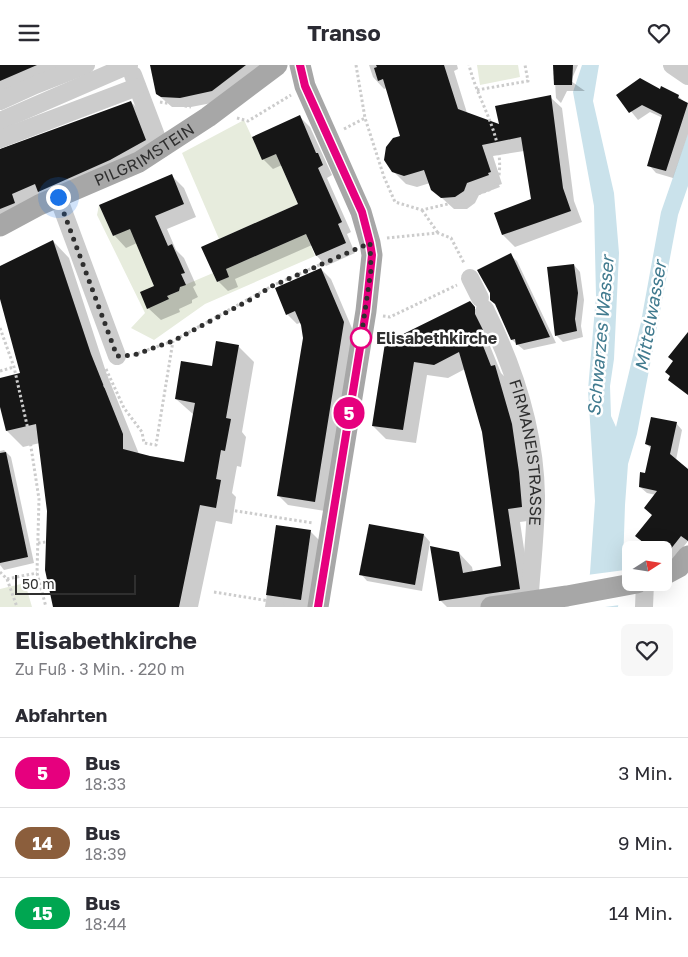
<!DOCTYPE html>
<html lang="de">
<meta charset="utf-8">
<style>
:root{--surface:#fff;--page:#f7f7f7;--text:#2b2b33;--muted:#7c7c81;--line:#e1e1e2}
body{margin:0;font-family:"Golos Text",sans-serif;background:var(--page);color:var(--text);height:100vh;display:flex;flex-direction:column;font-size:19px;white-space:nowrap}
*{box-sizing:border-box;margin:0}
p{font-size:16px;color:var(--muted)}
.icon{flex:none;width:28px;height:28px;fill:none;stroke:currentColor;stroke-width:2;stroke-linecap:round;stroke-linejoin:round}
.map{position:relative;height:542px;overflow:hidden}
.side{display:flex;flex-direction:column;background:var(--surface);flex:1}
.side>*{flex:none}
.badge{padding:0 10px;border-radius:16px;font-size:18px;line-height:32px}
.needle{width:32px;rotate:78deg}
.tools{position:absolute;left:622px;top:476px;display:grid;gap:10px}
.tools a{display:grid;place-items:center;width:50px;height:50px;border-radius:8px;background:var(--surface);box-shadow:0 5px 20px #0002;font-size:25px}
.scale{position:absolute;left:15px;bottom:12px;width:121px;box-sizing:border-box;padding-left:5px;border:2px solid #2f2f2f;border-top:0;font-size:14px;line-height:18px;white-space:nowrap;color:#2f2f2f;-webkit-text-stroke:4px #fff;paint-order:stroke}
.you{position:absolute;width:25px;height:25px;margin:-12px;border:4px solid #fff;border-radius:50%;background:#1a73e8;box-shadow:0 0 0 8px #1a73e833}
.map>.badge{position:absolute;translate:-50% -50%;box-shadow:0 0 0 2px #fff}
h2{padding:0 15px;font-size:19px;line-height:45px}
.round{display:grid;place-items:center;flex:none;width:52px;height:52px;border-radius:8px;background:var(--page)}
.headline{display:flex;align-items:center;justify-content:space-between;height:85px;padding:0 15px}
h1{font-size:24px;font-weight:700;line-height:38px}
ul{padding:0;list-style:none}
li{display:flex;align-items:center;gap:15px;height:70px;padding:0 15px;border-top:1px solid var(--line)}
li div{flex:1}
li b{display:block;font-size:19px}
li em{font-style:normal}
li .badge{min-width:55px;font-weight:700;text-align:center}
header{display:flex;justify-content:space-between;align-items:center;height:65px;padding:0 15px;background:var(--surface);font-size:22px;font-weight:700}
.map>svg:first-child{display:block}
.green{fill:#e7ecdd}
.water{fill:#cae2eb}
.pier{fill:#fff}
.shadow{fill:#0003}
.building{fill:#161616}
.lines{fill:none;stroke-linecap:round;stroke-linejoin:round}
.path{stroke:#ccc;stroke-width:3;stroke-dasharray:2.5 2.5;stroke-linecap:butt}
.minor{stroke:#ccc;stroke-width:18}
.major{stroke:#a7a7a7;stroke-width:21}
.line-casing{stroke:#fff;stroke-width:11}
.line{stroke:#e6007e;stroke-width:8}
.walk{stroke:#2f2f2f;stroke-width:5;stroke-dasharray:0 9}
.stop-dot{fill:#fff;stroke:#e6007e;stroke-width:2.5}
.labels{text-anchor:middle;dominant-baseline:central;stroke-width:5;stroke-linejoin:round;paint-order:stroke}
.street-label{font-size:16px;fill:#2f2f2f;stroke:#fff}
.stop-label{font-size:16px;font-weight:bold;fill:#2f2f2f;stroke:#fff;text-anchor:start}
.water-label{font-size:18px;font-style:italic;fill:#407a8e;stroke:#fff}
</style>
<header><svg class="icon" aria-label="menu" viewBox="0 0 24 24"><path d="M4 6h16M4 12h16M4 18h16"/></svg>Transo<svg class="icon" aria-label="heart" viewBox="0 0 24 24"><path d="M12 20l-8-8c-3-5 5-10 8-4 3-6 11-1 8 4z"/></svg></header>
<div class="map">
<svg width="688" height="542" viewBox="0 0 688 542">
<rect width="100%" height="100%" fill="#fff"/>
<g class="green">
<path d="M477,0H518L520,12L480,20Z"/>
<path d="M244,55L262,94L276,89L298,139L219,174L182,88Z"/>
<path d="M99,140L113,171L133,162L154,221L147,243L168,234L166,228L170,230L179,226L180,222L213,208L217,217L229,212L226,204L306,169L315,191L205,239L154,275L131,263L145,248L97,150Z"/>
<path d="M25,518L32,542H0V524Z"/>
</g>
<path class="water" d="M582,0H599L593,36L614,128L619,188L614,294L610,321L611,351L616,362L641,257L661,147L688,69V121L678,150L637,369L628,399L625,440L623,500L618,542H585L590,508L595,436L588,325L596,231L594,141L573,27Z"/>
<path class="pier" d="M625,505L620,540L605,542H583L587,510Z"/>
<g class="shadow">
<path d="M0,0H95L68,8L0,38Z"/>
<path d="M151,0H269L222,36L191,42H172L157,29Z"/>
<path d="M369,0H457L458,4L454,6L467,48L501,61L550,32L562,43L574,136L582,157L515,182L503,170L495,149L532,135L524,86L493,91L502,119L499,120L500,122L479,130L475,138L467,144H454L432,124L430,118L417,122L406,119L393,106L402,72L387,23L384,24L373,12Z"/>
<path d="M554,0H578L571,16L585,26H567L561,38L556,33Z"/>
<path d="M660,25L678,31L688,40V69L673,113L656,108L649,100L663,53L650,47L638,55L618,30Z"/>
<path d="M131,37L142,48L156,86L0,159V85Z"/>
<path d="M300,52L310,62L332,110L327,113L351,167L347,169L355,188L326,201L317,191L312,180L235,214L238,222L228,226L218,216L203,182L299,140L282,100L273,104L263,94Z"/>
<path d="M171,110L184,123L196,152L167,164L176,185L184,193L196,220L193,222L198,232L192,235V238L179,244L180,247L161,255L148,243L156,222L137,178L126,183L114,170Z"/>
<path d="M53,176L69,193L106,307L139,389L185,398L194,350L176,334L238,281L254,297L242,367L246,372L241,402L237,401L232,428L236,432L232,459L216,456L198,542H55L48,446L40,378L23,382L7,366L0,336V314L22,309Z"/>
<path d="M510,190L517,196L556,278L524,285L512,275L491,228Z"/>
<path d="M574,200L580,207L584,235L581,261L583,272L563,277L556,270Z"/>
<path d="M321,204L331,214L354,268L325,446L288,440L278,430L304,273L302,257L297,259L287,249Z"/>
<path d="M469,238L483,251L496,278L490,281L501,308L508,315L525,373L535,455L520,457L532,537L498,542H447L440,535L459,488L472,502L473,507L503,502L483,367L465,304L448,313L427,310L416,378L386,374L373,361L386,279Z"/>
<path d="M676,358L682,365L676,395L688,405V476L670,499L664,494V485H653L643,477L654,451L656,430L647,428L640,422L646,409L652,384L646,379Z"/>
<path d="M4,385L11,392L34,498L4,505L0,500V386Z"/>
<path d="M277,462L311,467L320,476L310,542H265Z"/>
<path d="M424,470L430,477L422,526L367,516L361,509Z"/>
</g>
<g class="building">
<path d="M0,0H37L0,16Z"/>
<path d="M150,0H246L212,26L180,33L161,32L156,29Z"/>
<path d="M376,0H444L458,44L499,59L495,41L551,30L563,123L571,146L502,170L494,148L531,134L521,72L482,80L491,107L488,108L489,110L467,118L464,126L455,132L441,133L431,125L424,105L404,111L392,107L384,95L386,82L393,73L400,71L383,14L378,16L374,3L377,2Z"/>
<path d="M553,0H573L572,20H554Z"/>
<path d="M640,13L660,24L661,21L679,30L678,33L688,38L666,106L647,101L662,50L642,40L629,48L616,30Z"/>
<path d="M131,36L146,75L110,95L38,127L35,119L12,129L15,138L0,144V84Z"/>
<path d="M300,50L316,88H318L323,100L318,103L342,157L338,159L346,178L316,191L306,169L226,204L229,212L217,217L201,182L298,139L276,89L262,95L252,72Z"/>
<path d="M172,109L184,139L155,151L168,181L172,179L185,208L181,209L186,220L180,222L179,226L167,231L169,234L147,244L140,227L154,221L130,164L113,171L99,140Z"/>
<path d="M53,175L91,289L123,369V384L150,391L184,397L195,338L175,334L181,296L212,301L216,276L239,280L226,353L231,354L225,386L221,385L216,414L221,415L216,443L200,440L179,542H53L45,505L47,446L36,359L6,366L0,342V313L20,308L0,234V201Z"/>
<path d="M511,188L550,272L516,280L515,274L511,275L495,239L490,235V228L477,205Z"/>
<path d="M574,199L578,228L575,254L577,266L555,271L547,202Z"/>
<path d="M321,203L344,257L315,437L277,431L303,273L301,260L295,246L286,250L275,223Z"/>
<path d="M470,236L475,242V249L483,265L478,268L491,301L495,300L512,359L519,407L522,442L508,444L520,524L439,536L430,481L459,487L463,508L501,501L482,367L459,287L434,300L414,297L403,365L372,361L385,278Z"/>
<path d="M688,267V330L668,315L670,311L665,307L673,296L668,292Z"/>
<path d="M651,352L677,357L670,389L688,404V476L681,471L670,485H653L635,471L652,450L644,443L657,426L639,422L640,407L645,408L651,381L645,379Z"/>
<path d="M6,387L28,492L0,498V388Z"/>
<path d="M369,459L424,469L415,520L359,510Z"/>
<path d="M276,460L311,465L301,535L266,530Z"/>
</g>
<g class="lines">
<g class="path">
<path d="M356,0L365,53L384,112L395,137L422,145L452,138L492,124C494,120 498,115 499,110C504,71 478,37 469,0"/>
<path d="M477,25L528,16L525,0"/>
<path d="M160,37L191,42"/>
<path d="M237,53L248,56L291,30"/>
<path d="M344,64L365,53"/>
<path d="M422,145L438,168"/>
<path d="M387,173L438,168L451,173L464,198"/>
<path d="M383,251L390,252L457,220"/>
<path d="M0,263L14,302L29,369L39,434L37,508L46,542"/>
<path d="M133,290L173,276L272,221L353,185"/>
<path d="M106,304L124,343L142,367L144,378L156,380L173,276"/>
<path d="M0,306L14,302"/>
<path d="M104,322L111,316"/>
<path d="M230,445L313,458"/>
<path d="M38,478L46,477"/>
<path d="M0,507L7,514L17,542"/>
<path d="M7,514L37,508"/>
<path d="M214,527L300,541"/>
</g>
<g class="minor">
<path d="M672,0L688,11"/>
<path d="M133,10L161,84"/>
<path d="M0,36L35,20L86,0"/>
<path d="M0,56L129,0"/>
<path d="M0,74L137,22"/>
<path d="M58,132L117,291"/>
<path d="M470,213L480,233"/>
<path id="s1" d="M485,244C514,302 535,366 536,431C536,468 531,505 529,542"/>
<path d="M644,542L645,518"/>
</g>
<g class="major">
<path d="M300,0L305,21L361,147L370,178L372,190L366,246L318,542"/>
<path id="s2" d="M0,161L39,140L139,97L208,52L277,0"/>
<path d="M664,510L679,502L688,491"/>
<path d="M491,542L567,531L637,518"/>
</g>
</g>
<g class="lines">
<defs>
<path id="line" d="M300,0L305,21L362,147L370,178L372,190L366,246L318,542"/>
</defs>
<use href="#line" class="line-casing"/>
<use href="#line" class="line"/>
<path class="walk" d="M58,132L117,291L134,290L173,276L255,232L272,221L370,178L371,205L361,273"/>
</g>
<circle class="stop-dot" cx="361" cy="273" r="10"/>
<g class="labels">
<g class="street-label">
<text stroke="none"><textPath href="#s2" startOffset="161">PILGRIMSTEIN</textPath></text>
<text stroke="none"><textPath href="#s1" startOffset="151">FIRMANEISTRASSE</textPath></text>
</g>
<g class="stop-label">
<text x="376" y="273">Elisabethkirche</text>
</g>
<g class="water-label">
<text transform="translate(650 251) rotate(-80)">Mittelwasser</text>
<text transform="translate(600 271) rotate(-85)">Schwarzes Wasser</text>
</g>
</g>
</svg>
<div class="tools">
<a><svg class="needle" viewBox="-14 -14 28 28"><path d="M0-13l5 13h-10z" fill="#e53935"/><path d="M0 13l5-13h-10z" fill="#7c7c81"/></svg></a>
</div>
<div class="scale">50 m</div>
<div class="you" style="left:58px;top:132px"></div>
<b class="badge" style="left:349px;top:348px;background:#e6007e;color:#fff">5</b>
</div>
<section class="side">
<div class="headline"><div><h1>Elisabethkirche</h1><p>Zu Fuß · 3 Min. · 220 m</p></div><a class="round"><svg class="icon" aria-label="heart" viewBox="0 0 24 24"><path d="M12 20l-8-8c-3-5 5-10 8-4 3-6 11-1 8 4z"/></svg></a></div>
<h2>Abfahrten</h2>
<ul>
<li><span class="badge" style="background:#e6007e;color:#fff">5</span><div><b>Bus</b><p>18:33</p></div><em>3 Min.</em></li>
<li><span class="badge" style="background:#8b5e3c;color:#fff">14</span><div><b>Bus</b><p>18:39</p></div><em>9 Min.</em></li>
<li><span class="badge" style="background:#00a651;color:#fff">15</span><div><b>Bus</b><p>18:44</p></div><em>14 Min.</em></li>
</ul>
</section>
